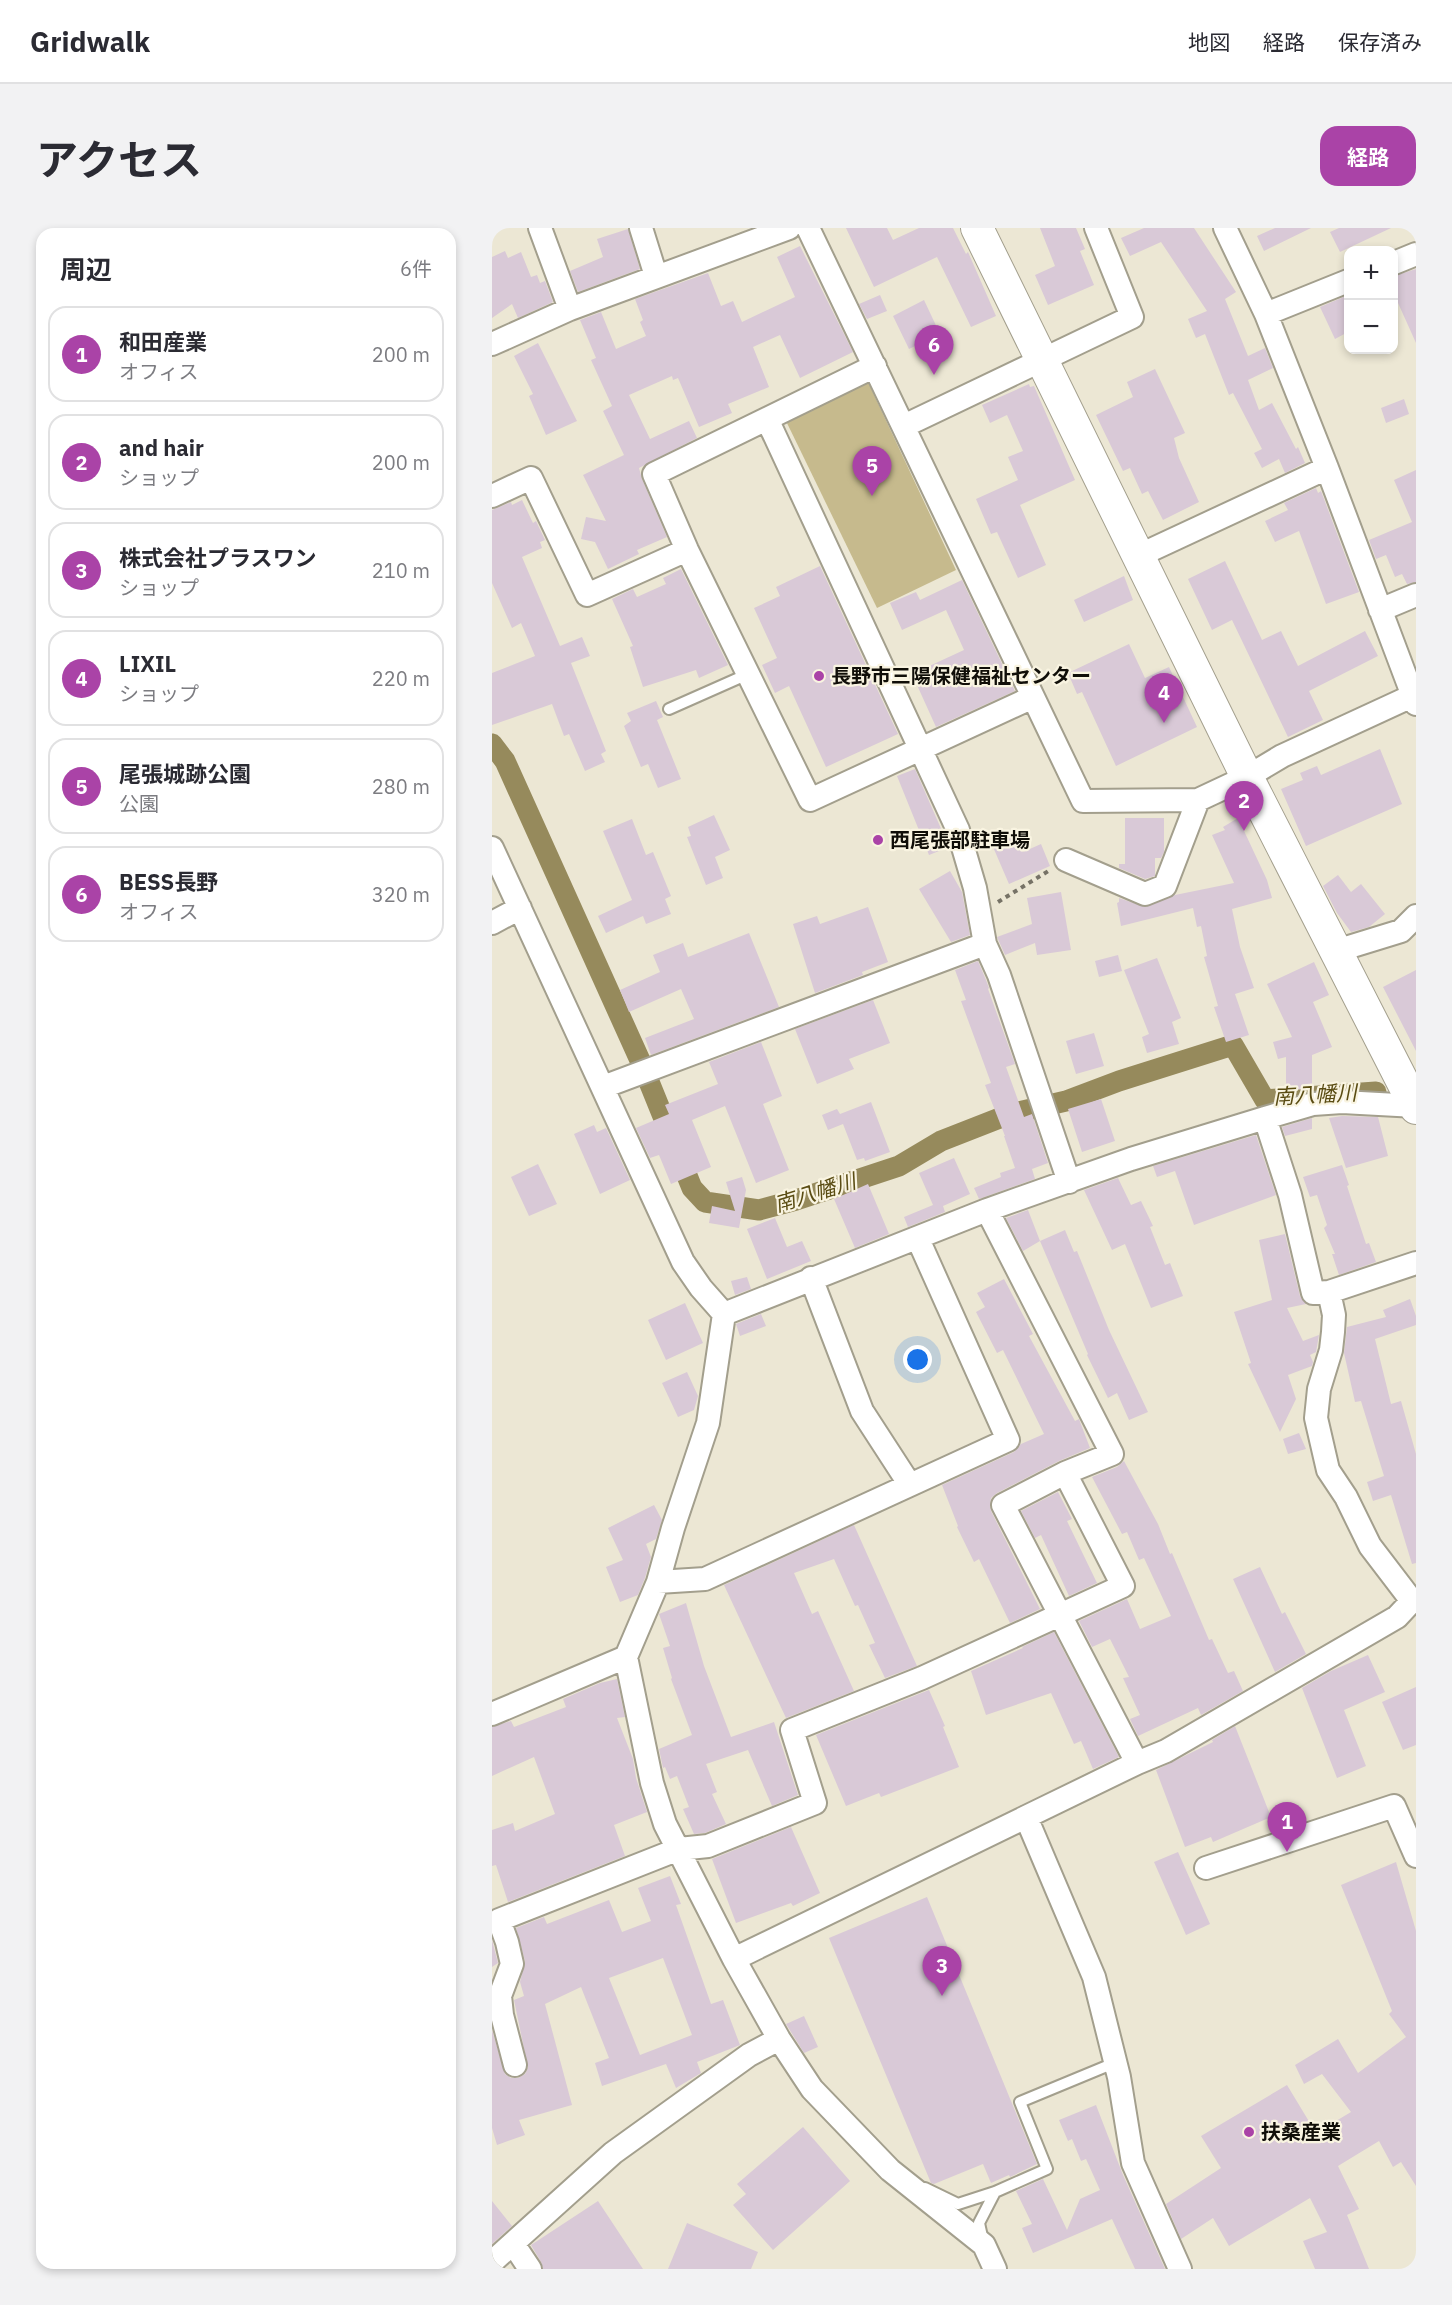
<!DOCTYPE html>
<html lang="ja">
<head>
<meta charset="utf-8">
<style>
  body { margin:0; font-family:"IBM Plex Sans","Noto Sans JP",sans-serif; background:#f2f2f3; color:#2b2b33 }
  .controls { position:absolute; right:18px; top:18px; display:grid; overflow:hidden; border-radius:12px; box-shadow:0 3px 9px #0003 }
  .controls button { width:54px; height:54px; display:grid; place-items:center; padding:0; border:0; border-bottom:2px solid #e1e1e2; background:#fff; color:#2b2b33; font:30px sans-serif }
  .you { position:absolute; left:426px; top:1132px; width:21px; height:21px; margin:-15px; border:4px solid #fff; border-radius:50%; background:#1a73e8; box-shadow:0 0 0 9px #1a73e833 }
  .badge { display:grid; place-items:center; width:39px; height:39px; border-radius:50%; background:#aa43a7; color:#fff; font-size:20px; font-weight:700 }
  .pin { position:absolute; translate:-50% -50px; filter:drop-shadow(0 2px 3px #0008) }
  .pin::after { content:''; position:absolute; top:32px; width:21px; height:18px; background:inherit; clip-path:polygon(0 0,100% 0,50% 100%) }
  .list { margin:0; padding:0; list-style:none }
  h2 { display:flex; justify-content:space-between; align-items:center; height:78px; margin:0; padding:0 24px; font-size:26px }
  h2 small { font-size:20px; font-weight:400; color:#7c7c81 }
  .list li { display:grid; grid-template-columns:39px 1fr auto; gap:18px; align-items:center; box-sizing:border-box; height:96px; margin:0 12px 12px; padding:0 12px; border:2px solid #e1e1e2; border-radius:18px }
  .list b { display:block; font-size:22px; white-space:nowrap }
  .list p { margin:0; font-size:20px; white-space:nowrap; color:#7c7c81 }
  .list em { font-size:20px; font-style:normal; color:#7c7c81 }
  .map { position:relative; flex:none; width:924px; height:2041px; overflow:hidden; border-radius:18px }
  header { display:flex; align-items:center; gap:36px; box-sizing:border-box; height:84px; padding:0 30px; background:#fff; border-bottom:2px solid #e1e1e2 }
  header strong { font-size:28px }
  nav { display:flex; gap:33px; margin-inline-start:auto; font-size:21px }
  .intro { display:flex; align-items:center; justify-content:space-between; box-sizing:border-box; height:144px; padding:0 36px }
  h1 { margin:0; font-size:42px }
  .button { padding:15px 27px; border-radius:18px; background:#aa43a7; color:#fff; font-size:21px; font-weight:700 }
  main { display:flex; gap:36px; padding:0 36px }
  aside { flex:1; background:#fff; border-radius:18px; box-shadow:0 3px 9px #0003 }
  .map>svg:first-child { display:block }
</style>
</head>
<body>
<header>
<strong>Gridwalk</strong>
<nav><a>地図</a><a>経路</a><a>保存済み</a></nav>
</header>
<div class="intro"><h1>アクセス</h1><a class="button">経路</a></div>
<main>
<aside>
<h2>周辺<small>6件</small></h2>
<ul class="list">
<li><span class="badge">1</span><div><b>和田産業</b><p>オフィス</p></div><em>200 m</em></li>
<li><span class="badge">2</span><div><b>and hair</b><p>ショップ</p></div><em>200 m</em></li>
<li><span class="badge">3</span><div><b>株式会社プラスワン</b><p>ショップ</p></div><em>210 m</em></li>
<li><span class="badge">4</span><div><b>LIXIL</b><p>ショップ</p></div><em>220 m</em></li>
<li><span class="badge">5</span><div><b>尾張城跡公園</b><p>公園</p></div><em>280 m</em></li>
<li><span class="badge">6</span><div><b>BESS長野</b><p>オフィス</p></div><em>320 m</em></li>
</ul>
</aside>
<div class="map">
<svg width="924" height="2041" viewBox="0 0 924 2041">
  <rect width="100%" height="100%" fill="#ece7d4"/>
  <path fill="#c6ba8d" d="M 376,154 L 464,342 L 385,380 L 294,193 Z"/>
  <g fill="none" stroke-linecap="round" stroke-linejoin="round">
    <path stroke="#968a5c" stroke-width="21" d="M 0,516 L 13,533 L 151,839 L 200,960 L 213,974 L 267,982 L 304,972 L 407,938 L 449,913 L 518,886 L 574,873 L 627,853 L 741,817 L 773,872 L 884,864"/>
  </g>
  <path fill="#d9c9d7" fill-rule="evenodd" d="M 354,0 L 395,0 L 401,12 L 427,0 L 461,0 L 474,26 L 476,24 L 504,88 L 479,99 L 445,29 L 382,59 Z
    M 548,0 L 584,0 L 593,21 L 588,23 L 602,57 L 556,77 L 543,47 L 563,38 Z
    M 652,0 L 702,0 L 744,64 L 733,71 L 756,128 L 773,120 L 781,140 L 756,152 L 767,182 L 780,175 L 804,221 L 806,219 L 813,235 L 793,245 L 787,231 L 770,240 L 762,225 L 770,221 L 741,165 L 737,167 L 713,106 L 704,110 L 696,91 L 715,83 L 669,14 L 638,28 L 629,10 Z
    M 783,0 L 819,0 L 772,23 L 765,8 Z
    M 847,0 L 899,0 L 848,24 L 838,4 Z
    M 136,1 L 148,41 L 86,64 L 78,43 L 111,29 L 105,11 Z
    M 308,18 L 361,124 L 308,150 L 288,107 L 261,119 L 277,159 L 236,176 L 240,185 L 207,199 L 186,150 L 181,152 L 180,148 L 137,167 L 158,211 L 197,193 L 205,210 L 147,240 L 150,251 L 175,309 L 145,322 L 147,326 L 116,341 L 103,314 L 89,311 L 94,289 L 114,293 L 91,247 L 132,227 L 111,183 L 120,178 L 99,132 L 104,130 L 88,92 L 109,84 L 124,121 L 154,108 L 148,94 L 151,92 L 143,71 L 216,45 L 229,78 L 241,73 L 250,94 L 303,69 L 285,29 Z
    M 13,23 L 16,30 L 29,24 L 39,49 L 45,47 L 48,55 L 53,53 L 61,74 L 26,90 L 20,76 L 0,90 L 0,29 Z
    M 924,41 L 924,115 L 902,66 L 902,48 Z
    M 388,67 L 395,83 L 375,91 L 367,76 Z
    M 854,68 L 856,75 L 856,104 L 843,111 L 828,79 Z
    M 432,72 L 448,106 L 417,121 L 401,88 Z
    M 46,115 L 85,193 L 54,207 L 37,168 L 41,166 L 22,128 Z
    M 663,141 L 693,205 L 682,210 L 687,230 L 707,274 L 671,292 L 656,263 L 650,266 L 638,240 L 631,243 L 604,187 L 641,169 L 635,154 Z
    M 537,156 L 538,159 L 542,158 L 583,252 L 528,277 L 554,337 L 526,350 L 505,304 L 499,306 L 484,271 L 526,252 L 516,229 L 531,223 L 515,187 L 498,195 L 490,177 Z
    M 912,171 L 917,186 L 894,195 L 889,180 Z
    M 924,242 L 924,354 L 915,356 L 910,346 L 903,349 L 894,327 L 884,331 L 877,312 L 920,294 L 902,252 Z
    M 824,260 L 826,265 L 829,263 L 867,364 L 834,376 L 807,303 L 783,314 L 773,293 L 796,282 L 792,275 Z
    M 30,272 L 41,295 L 44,293 L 53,312 L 48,314 L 50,320 L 30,329 L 68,418 L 90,409 L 98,428 L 79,435 L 114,523 L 109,526 L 113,534 L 93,543 L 77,506 L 72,508 L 60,476 L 0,497 L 0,445 L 43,428 L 29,395 L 20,400 L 0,355 L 0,282 L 19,274 L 20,277 Z
    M 733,333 L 770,412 L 789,403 L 806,438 L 873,403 L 886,428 L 817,463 L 831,492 L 796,509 L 740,392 L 720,402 L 696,351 Z
    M 328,338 L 406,506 L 334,539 L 297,458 L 283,465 L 270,437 L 285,430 L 262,380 L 288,368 L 284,359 Z
    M 189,341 L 236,437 L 207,450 L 204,442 L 151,459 L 138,419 L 141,418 L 120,371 L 141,361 L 145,369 L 174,356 L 171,350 Z
    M 632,348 L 641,372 L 592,394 L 582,372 Z
    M 470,352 L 523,463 L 444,499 L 420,446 L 472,422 L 454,382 L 410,402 L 398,375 L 424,364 L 428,372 Z
    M 637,416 L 653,450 L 677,439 L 705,499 L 624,538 L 590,464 L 585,466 L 576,445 Z
    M 164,473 L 171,489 L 165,492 L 189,551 L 166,560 L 156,536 L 149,539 L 132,498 L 139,493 L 135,485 Z
    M 888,521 L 910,576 L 814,618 L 789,561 L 811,552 L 808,545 L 825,538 L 829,547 Z
    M 423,541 L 457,619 L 437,627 L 405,548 Z
    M 222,587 L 238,622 L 223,629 L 231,650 L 214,657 L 195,609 L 199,608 L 196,599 Z
    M 633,590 L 672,590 L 672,624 L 669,630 L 663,630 L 663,648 L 653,651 L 627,640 L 627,636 L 633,636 Z
    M 746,590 L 775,652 L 780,670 L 740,681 L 748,719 L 762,760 L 743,766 L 757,807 L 734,814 L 722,779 L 726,778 L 712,729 L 715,728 L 709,698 L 705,699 L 701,680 L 629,698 L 625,675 L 627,674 L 627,670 L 653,679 L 683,667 L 742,655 L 720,607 L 733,602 L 731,599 Z
    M 140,591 L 154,627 L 161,624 L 179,668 L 173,671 L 179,686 L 154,696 L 151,688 L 114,705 L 106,688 L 140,672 L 111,603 Z
    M 522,602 L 531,624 L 549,616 L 558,638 L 517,656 L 498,612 Z
    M 458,643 L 470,664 L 478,707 L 459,714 L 427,661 Z
    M 846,647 L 859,664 L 869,656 L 893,686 L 877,699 L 859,704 L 845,685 L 831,658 Z
    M 569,664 L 579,722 L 545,727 L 543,715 L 513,727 L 505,709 L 540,696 L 535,670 Z
    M 376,679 L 396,734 L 370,744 L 371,747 L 323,765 L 301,696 L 325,688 L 328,696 Z
    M 257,705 L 287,779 L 159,827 L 153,810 L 202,791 L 189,761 L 137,784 L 128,762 L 168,744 L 161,727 L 191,715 L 196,729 Z
    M 626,727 L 630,743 L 607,749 L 603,733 Z
    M 665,730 L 689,790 L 680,794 L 687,816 L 655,825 L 650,809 L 657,806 L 632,742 Z
    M 486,733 L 494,752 L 497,760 L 496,761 L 523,836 L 514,839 L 532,889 L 540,886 L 556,935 L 540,941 L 543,951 L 487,971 L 482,960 L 509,949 L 508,945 L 523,940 L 512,908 L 513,908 L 493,857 L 499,855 L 469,773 L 474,772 L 463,742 Z
    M 822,734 L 837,767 L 821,774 L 840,819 L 820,827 L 820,862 L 794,861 L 794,829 L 786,831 L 781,814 L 800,809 L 775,756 Z
    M 924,742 L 924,823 L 891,759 Z
    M 381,772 L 398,815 L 357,831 L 362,841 L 325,856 L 303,801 Z
    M 602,805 L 612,838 L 584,846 L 574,813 Z
    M 269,814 L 290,868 L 271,876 L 297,942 L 264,955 L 233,878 L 200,892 L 219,939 L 179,956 L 167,927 L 158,930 L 144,900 L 177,886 L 173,877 L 226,856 L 217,834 Z
    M 609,871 L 623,913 L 590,924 L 576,881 Z
    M 379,874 L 398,924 L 373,933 L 372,930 L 365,932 L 351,896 L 336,902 L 330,887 L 345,881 L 348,886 Z
    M 850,888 L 886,889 L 896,928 L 854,940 L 837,890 Z
    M 820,890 L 820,901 L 793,908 L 790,899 Z
    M 102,897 L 105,904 L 114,900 L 138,952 L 108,966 L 82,906 Z
    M 764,907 L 784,967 L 702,997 L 683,943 L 665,949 L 661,938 Z
    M 462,930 L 478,966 L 451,978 L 453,984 L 416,999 L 412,989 L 441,977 L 427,945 Z
    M 46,936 L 65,976 L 37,988 L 19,949 Z
    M 850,937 L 857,957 L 855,958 L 874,1016 L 877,1015 L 884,1034 L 847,1047 L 840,1026 L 843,1026 L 832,1000 L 835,997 L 825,967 L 818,969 L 811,949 Z
    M 250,949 L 254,962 L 247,1000 L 217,995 L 220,978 L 243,983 L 234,954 Z
    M 626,950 L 639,977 L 649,973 L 661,998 L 658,999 L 673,1037 L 678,1035 L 691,1068 L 659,1080 L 633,1016 L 620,1022 L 592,962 Z
    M 376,956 L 397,1006 L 363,1020 L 342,971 Z
    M 536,982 L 548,1013 L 531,1023 L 514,990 Z
    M 283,990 L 295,1019 L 310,1013 L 319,1033 L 275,1051 L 255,1001 Z
    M 573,1002 L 582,1024 L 585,1023 L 617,1102 L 656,1184 L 637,1192 L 625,1165 L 616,1170 L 595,1127 L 596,1126 L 548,1013 Z
    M 793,1006 L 808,1068 L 814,1076 L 795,1080 L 811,1113 L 827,1107 L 824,1124 L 818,1127 L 821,1134 L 820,1138 L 796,1147 L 804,1171 L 788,1204 L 756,1136 L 759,1135 L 742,1084 L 780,1072 L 767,1012 Z
    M 255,1049 L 259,1061 L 243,1067 L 239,1053 Z
    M 512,1051 L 541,1106 L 537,1108 L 583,1193 L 587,1191 L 598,1220 L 567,1233 L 505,1265 L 499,1270 L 498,1277 L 499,1283 L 548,1381 L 518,1395 L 487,1331 L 482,1334 L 465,1299 L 466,1298 L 450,1257 L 522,1224 L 529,1216 L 552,1206 L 511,1122 L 505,1125 L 484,1084 L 493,1079 L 485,1065 Z
    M 918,1071 L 924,1088 L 924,1097 L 883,1111 L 899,1176 L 909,1173 L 924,1226 L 924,1335 L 920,1336 L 899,1267 L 881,1273 L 875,1254 L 892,1248 L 869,1173 L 863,1174 L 852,1125 L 855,1099 L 894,1089 L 891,1082 Z
    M 193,1075 L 211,1115 L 174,1132 L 156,1092 Z
    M 269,1086 L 274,1098 L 248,1108 L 244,1096 Z
    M 195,1144 L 206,1168 L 202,1182 L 186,1189 L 170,1155 Z
    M 807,1205 L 814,1221 L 796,1226 L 791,1211 Z
    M 632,1233 L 666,1296 L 678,1326 L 680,1325 L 717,1412 L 720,1411 L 736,1445 L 742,1443 L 751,1463 L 709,1487 L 706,1480 L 646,1508 L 638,1491 L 648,1487 L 631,1450 L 637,1449 L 618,1411 L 600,1419 L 587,1393 L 635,1371 L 648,1401 L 679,1388 L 652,1330 L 647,1332 L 635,1304 L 630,1306 L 600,1249 L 625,1239 Z
    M 566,1264 L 580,1291 L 575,1293 L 605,1355 L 577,1368 L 549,1307 L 543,1310 L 529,1283 Z
    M 162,1277 L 170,1292 L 164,1311 L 154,1316 L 159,1329 L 153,1350 L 146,1367 L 128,1374 L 114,1339 L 131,1332 L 116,1300 Z
    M 362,1297 L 425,1438 L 393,1450 L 377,1417 L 383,1415 L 366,1377 L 363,1378 L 342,1331 L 302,1345 L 320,1386 L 326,1383 L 362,1463 L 294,1490 L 232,1357 Z
    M 768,1339 L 790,1386 L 793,1384 L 814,1426 L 783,1444 L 741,1351 Z
    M 194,1375 L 212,1438 L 239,1509 L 282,1494 L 306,1567 L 280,1578 L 256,1522 L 214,1536 L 225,1564 L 220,1566 L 234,1596 L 213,1605 L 202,1606 L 191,1581 L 197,1579 L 185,1548 L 178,1551 L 173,1539 L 171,1540 L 167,1521 L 200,1507 L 179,1451 L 180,1450 L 171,1420 L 178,1418 L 167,1386 Z
    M 562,1404 L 627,1529 L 601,1541 L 589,1513 L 582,1516 L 559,1465 L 494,1487 L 479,1443 L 531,1420 L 530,1419 Z
    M 876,1427 L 893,1464 L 852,1482 L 874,1538 L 845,1550 L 810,1460 L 839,1443 Z
    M 125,1451 L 133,1489 L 125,1490 L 141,1531 L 144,1550 L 155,1584 L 122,1597 L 133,1628 L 16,1674 L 4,1637 L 0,1638 L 0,1602 L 21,1595 L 23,1603 L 63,1586 L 42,1529 L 0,1548 L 0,1499 L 19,1493 L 22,1499 L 74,1479 L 71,1471 L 108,1455 Z
    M 924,1459 L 924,1517 L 911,1522 L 890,1474 Z
    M 437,1462 L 453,1498 L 451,1499 L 467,1539 L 389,1569 L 387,1565 L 354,1578 L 324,1507 Z
    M 743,1498 L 779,1589 L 721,1614 L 719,1609 L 693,1619 L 664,1542 L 721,1514 L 720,1512 Z
    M 299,1599 L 328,1665 L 301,1678 L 299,1675 L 244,1695 L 220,1631 Z
    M 686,1624 L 718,1696 L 694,1707 L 662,1634 Z
    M 904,1634 L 924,1703 L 924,1958 L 909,1934 L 901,1939 L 887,1913 L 846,1938 L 867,1981 L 855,1987 L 877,2041 L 823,2041 L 811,2013 L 835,2004 L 818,1970 L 737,2018 L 721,1990 L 689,2011 L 674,1976 L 729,1940 L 709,1908 L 795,1857 L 824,1905 L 859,1884 L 830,1846 L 812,1856 L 803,1837 L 846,1811 L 866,1845 L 914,1809 L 897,1786 L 900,1783 L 849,1657 Z
    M 178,1648 L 189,1676 L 184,1677 L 219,1776 L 231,1772 L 248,1817 L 205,1834 L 209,1845 L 184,1860 L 174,1836 L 110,1858 L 103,1835 L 117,1830 L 89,1759 L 53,1776 L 80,1877 L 27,1892 L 33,1907 L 5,1917 L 0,1900 L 0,1802 L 13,1846 L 19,1850 L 26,1850 L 33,1846 L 36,1840 L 22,1772 L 32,1768 L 28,1754 L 33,1733 L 24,1700 L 52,1689 L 55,1696 L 117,1672 L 130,1704 L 159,1693 L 146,1660 ZM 171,1730 L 200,1807 L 148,1827 L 117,1750 Z
    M 435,1669 L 545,1936 L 518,1949 L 517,1947 L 499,1955 L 491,1936 L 442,1956 L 439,1955 L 337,1710 Z
    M 0,1712 L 6,1735 L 0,1739 Z
    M 312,1788 L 326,1819 L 312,1825 L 294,1796 Z
    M 604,1877 L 631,1947 L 673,2041 L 643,2041 L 620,1991 L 541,2025 L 530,2000 L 540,1996 L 524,1963 L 551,1951 L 575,2002 L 588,1971 L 608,1962 L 594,1931 L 589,1933 L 580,1911 L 576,1913 L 567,1892 Z
    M 311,1899 L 358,1953 L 281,2022 L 241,1977 L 254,1966 L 245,1956 Z
    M 0,1973 L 20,1998 L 0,2016 Z
    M 106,1973 L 151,2041 L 51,2041 L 49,2034 L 39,2017 Z
    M 195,1995 L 266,2024 L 259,2041 L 176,2041 Z"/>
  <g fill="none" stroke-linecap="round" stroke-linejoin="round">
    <g stroke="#a39f8d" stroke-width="14">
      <path id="lane" d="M 177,481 L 256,446
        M 433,1960 L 466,1976 L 503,1964 L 555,1941 L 528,1874 L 615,1838 L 622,1844
        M 491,2013 L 487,1995 L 503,1964"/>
    </g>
    <g stroke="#a39f8d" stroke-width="26">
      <path id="street" d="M 48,0 L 78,81
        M 149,0 L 164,48
        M 316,0 L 591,573 L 706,572 L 755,549 L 790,528 L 920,468
        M 733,0 L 774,86 L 835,240 L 924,476
        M 902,35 L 924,26
        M 774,86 L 856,53
        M 0,116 L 78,81 L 297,0
        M 383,138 L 162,246 L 195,322 L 318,572 L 539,470
        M 275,191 L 466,602 L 483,660 L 493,716 L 507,747 L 577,954
        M 412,198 L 640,89 L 604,0
        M 0,268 L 39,250 L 95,367 L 195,322
        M 646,328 L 835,240
        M 888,382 L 924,367
        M 0,620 L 191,1034 L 209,1060 L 232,1086
        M 574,632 L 653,666 L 673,658 L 706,572
        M 0,695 L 28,680
        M 844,723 L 909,703 L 924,688
        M 111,859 L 493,716
        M 773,890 L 798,967 L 821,1065 L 837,1064 L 924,1035
        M 495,982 L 620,1226 L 573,1245 L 511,1277 L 645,1535
        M 319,1050 L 370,1183 L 418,1257
        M 837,1064 L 842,1087 L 841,1104 L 839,1122 L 827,1161 L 824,1190 L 836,1242 L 854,1269 L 878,1318 L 920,1373
        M 232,1086 L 495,982 L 639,931 L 773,890 L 821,876 L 850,874 L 924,878
        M 166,1354 L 213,1351 L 516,1212 L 426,1011
        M 134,1429 L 166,1354 L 181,1300 L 216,1195 L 232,1086
        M 0,1486 L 134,1429 L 160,1555 L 173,1596 L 242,1731 L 287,1811 L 320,1861 L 398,1942 L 492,2017 L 503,2041
        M 534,1589 L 602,1749 L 627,1849 L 641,1935 L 688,2041
        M 714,1640 L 902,1578 L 924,1628
        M 242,1731 L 645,1535 L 674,1523 L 905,1389 L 920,1373 L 924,1374
        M 23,1837 L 10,1787 L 8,1768 L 20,1736 L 15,1714 L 7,1692 L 187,1621 L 216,1618 L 323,1575 L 300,1502 L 430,1450 L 631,1358 L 573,1245
        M 22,2017 L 38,2041
        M 0,2034 L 121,1925 L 257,1827 L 287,1811"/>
    </g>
    <g stroke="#a39f8d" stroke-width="34">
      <path id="secondary" d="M 485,0 L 755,549 L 924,880"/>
    </g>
    <path stroke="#767266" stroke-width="4" stroke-dasharray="4.5 4.5" stroke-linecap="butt" d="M 506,674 L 558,642"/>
    <use href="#lane" stroke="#fff" stroke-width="10"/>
    <use href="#street" stroke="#fff" stroke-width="22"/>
    <use href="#secondary" stroke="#fff" stroke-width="32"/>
  </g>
  <g fill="#aa43a7" stroke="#f9f4e1" stroke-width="2">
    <circle cx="327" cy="448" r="6"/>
    <circle cx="386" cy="612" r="6"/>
    <circle cx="757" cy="1904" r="6"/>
  </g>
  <g text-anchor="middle" stroke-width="4.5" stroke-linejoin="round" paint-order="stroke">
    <g font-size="20" font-weight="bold" fill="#100e08" stroke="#f9f4e1" text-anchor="start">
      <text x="339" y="455">長野市三陽保健福祉センター</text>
      <text x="398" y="619">西尾張部駐車場</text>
      <text x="769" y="1911">扶桑産業</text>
    </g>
    <g font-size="21" font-style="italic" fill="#5a4c13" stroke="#f9f4e1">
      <text transform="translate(823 867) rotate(-3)" y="7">南八幡川</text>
      <text transform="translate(323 965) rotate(-17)" y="7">南八幡川</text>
    </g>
  </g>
</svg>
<div class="controls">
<button>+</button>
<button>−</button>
</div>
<div class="you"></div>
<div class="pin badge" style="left:795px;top:1624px">1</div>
<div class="pin badge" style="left:752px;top:603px">2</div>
<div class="pin badge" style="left:450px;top:1768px">3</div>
<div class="pin badge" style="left:672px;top:495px">4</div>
<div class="pin badge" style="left:380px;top:268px">5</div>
<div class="pin badge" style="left:442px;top:147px">6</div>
</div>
</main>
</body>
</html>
